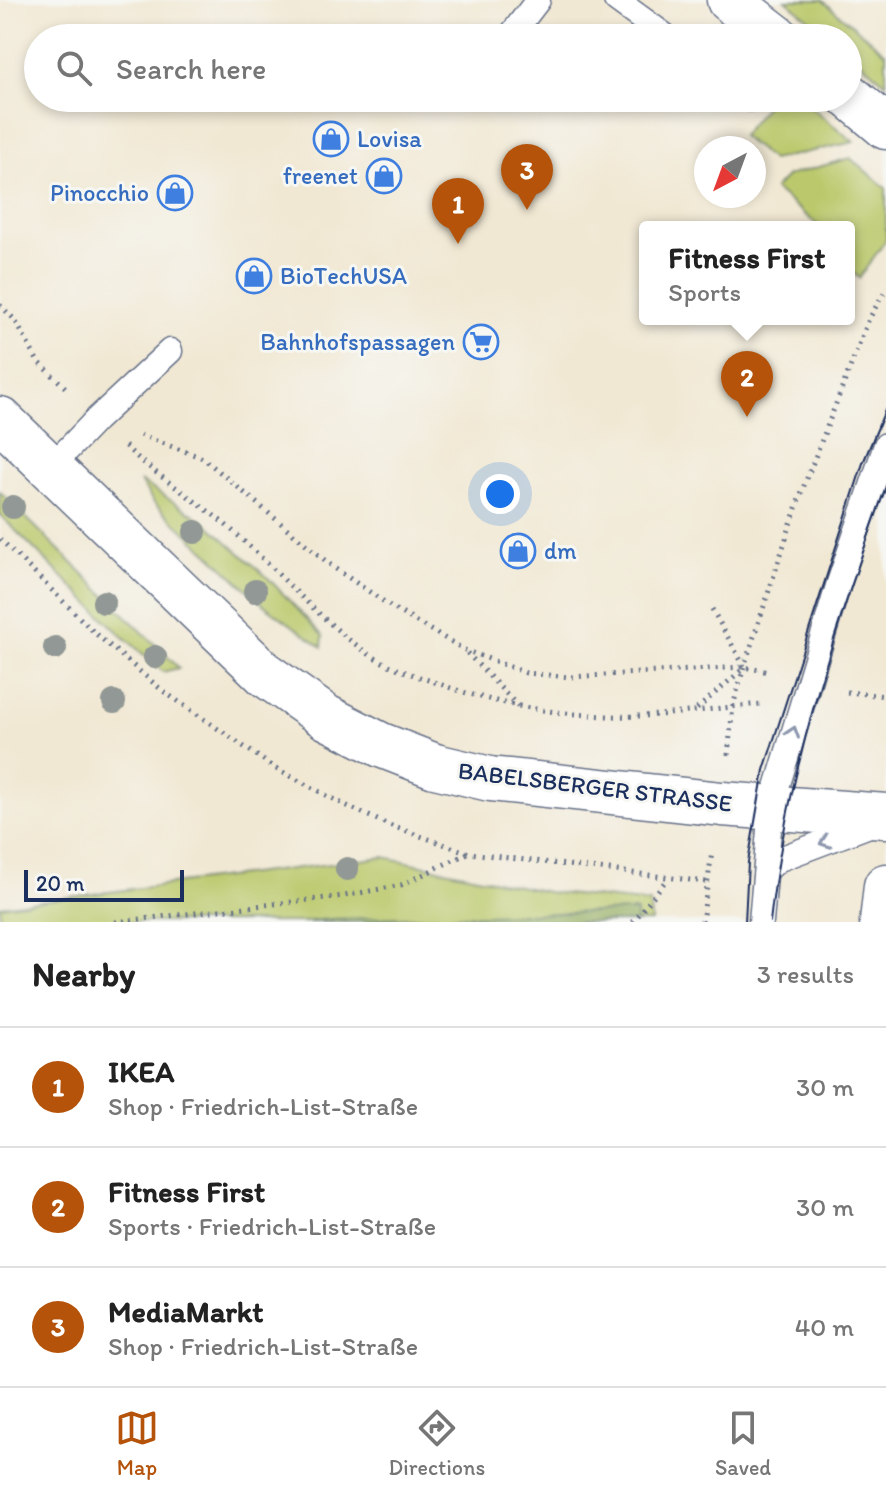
<!DOCTYPE html>
<html lang="en">
<head>
<meta charset="utf-8">
<style>
  body { margin:0; font-family:Itim,sans-serif; background:#f2f2f2; color:#222 }
  .compass { position:absolute; left:694px; top:136px; width:72px; height:72px; border-radius:50%; background:#fff; box-shadow:0 4px 12px #0003; rotate:221deg }
  .scale { position:absolute; left:24px; bottom:20px; width:160px; box-sizing:border-box; padding-left:8px; border:4px solid #1b2f5e; border-top:0; font-size:22px; line-height:28px; white-space:nowrap; color:#1b2f5e; -webkit-text-stroke:6px #f6f6f2; paint-order:stroke }
  .you { position:absolute; left:500px; top:494px; width:28px; height:28px; margin:-20px; border:6px solid #fff; border-radius:50%; background:#1a73e8; box-shadow:0 0 0 12px #1a73e833 }
  .badge { display:grid; place-items:center; width:52px; height:52px; border-radius:50%; background:#b45309; color:#fff; font-size:26px; font-weight:700 }
  .pin { position:absolute; translate:-50% -66px; filter:drop-shadow(0 2px 4px #0008) }
  .pin::after { content:''; position:absolute; top:42px; width:28px; height:24px; background:inherit; clip-path:polygon(0 0,100% 0,50% 100%) }
  .popup { position:absolute; left:639px; top:221px; width:216px; height:104px; box-sizing:border-box; display:grid; place-content:center; border-radius:8px; background:#fff; filter:drop-shadow(0 2px 6px #0005); font-size:26px; white-space:nowrap; color:#767676 }
  .popup b { font-size:30px; color:#222 }
  .popup::after { content:''; position:absolute; left:50%; top:100%; margin-left:-16px; border:16px solid transparent; border-top-color:#fff }
  .list { margin:0; padding:0; list-style:none }
  h2 { display:flex; justify-content:space-between; align-items:center; height:104px; margin:0; padding:0 32px; font-size:34px }
  h2 small { font-size:26px; font-weight:400; color:#767676 }
  .list li { display:grid; grid-template-columns:52px 1fr auto; gap:24px; align-items:center; box-sizing:border-box; height:120px; padding:0 32px; border-top:2px solid #e0e0e0 }
  .list b { display:block; font-size:30px; white-space:nowrap }
  .list p { margin:0; font-size:26px; white-space:nowrap; color:#767676 }
  .list em { font-size:26px; font-style:normal; color:#767676 }
  .icon { flex:none; width:44px; height:44px; fill:none; stroke:currentColor; stroke-width:2; stroke-linecap:round; stroke-linejoin:round }
  .map { position:relative; flex:none; width:886px; height:922px; overflow:hidden }
  .search { position:absolute; background:#fff; box-shadow:0 4px 12px #0003; left:24px; right:24px; top:24px; height:88px; display:flex; align-items:center; gap:20px; box-sizing:border-box; padding:0 28px; border-radius:44px; color:#767676; font-size:30px }
  .sheet { height:464px; background:#fff }
  nav { display:flex; justify-content:space-around; align-items:center; box-sizing:border-box; height:112px; border-top:2px solid #e0e0e0; background:#fff; font-size:22px; color:#767676 }
  nav a { display:grid; justify-items:center; gap:4px }
  nav .on { color:#b45309 }
  .map>svg:first-child { display:block }
</style>
</head>
<body>
<div class="map">
<svg width="886" height="922" viewBox="0 0 886 922">
  <rect width="100%" height="100%" fill="#f6f6f2"/>
  <filter id="ink" filterUnits="userSpaceOnUse"><feTurbulence type="fractalNoise" baseFrequency=".0125" numOctaves="2"/><feDisplacementMap in="SourceGraphic" scale="16" xChannelSelector="R" yChannelSelector="G"/><feConvolveMatrix kernelMatrix="1 2 1 2 8 2 1 2 1" color-interpolation-filters="sRGB"/></filter>
  <filter id="wash" filterUnits="userSpaceOnUse"><feTurbulence type="fractalNoise" baseFrequency=".006" numOctaves="4" result="noise"/><feDisplacementMap in="SourceGraphic" scale="32" xChannelSelector="R" yChannelSelector="G"/><feGaussianBlur stdDeviation="1.8" result="paint"/><feColorMatrix in="noise" values="0 0 0 0 0 0 0 0 0 0 0 0 0 0 0 0 0 1.4 0 .05"/><feComposite in="paint" operator="in"/></filter>
  <g filter="url(#wash)">
    <rect width="100%" height="100%" fill="#f1e8d3"/>
    <path fill="#bbc96c" stroke="#6b7c65" stroke-width="2" d="M 786,0 L 822,0 L 886,53 L 886,83 L 848,51 L 848,38 L 832,38 Z
      M 772,98 L 800,98 L 854,142 L 772,160 L 741,136 Z
      M 850,158 L 886,188 L 886,240 L 859,278 L 849,269 L 849,227 L 820,227 L 774,189 L 787,176 Z
      M 140,481 L 204,521 L 268,578 L 323,636 L 322,647 L 264,605 L 154,503 Z
      M 0,492 L 179,668 L 163,672 L 115,629 L 0,515 Z
      M 384,857 L 547,892 L 650,903 L 651,922 L 0,922 L 0,906 Z"/>
    <path fill="#94ad60" stroke="#586e5f" stroke-width="2" d="M 636,911 L 636,922 L 302,922 L 330,919 Z"/>
  </g>
  <g filter="url(#ink)">
    <g fill="none" stroke-linecap="round" stroke-linejoin="round">
      <g stroke="#667087" stroke-width="27">
        <path id="service" d="M 616,0 L 668,38
          M 509,38 L 538,0
          M 749,98 L 750,99
          M 50,468 L 97,419 L 170,351
          M 767,870 L 777,860 L 872,824
          M 761,922 L 771,807 L 839,583 L 886,445"/>
      </g>
      <g stroke="#667087" stroke-width="47">
        <path id="tertiary" d="M 0,419 L 266,675 L 326,717 L 381,745 L 435,766 L 490,779 L 722,804 L 886,816"/>
      </g>
      <g stroke="#667087" stroke-width="47">
        <path id="primary" d="M 729,0 L 778,38
          M 848,95 L 886,127
          M 882,922 L 886,886"/>
      </g>
      <path stroke="#667087" stroke-width="5" stroke-dasharray="2 6" stroke-linecap="butt" d="M 0,305 L 15,320 L 37,360 L 69,391
        M 140,435 L 203,458 L 333,567 L 396,610 L 465,650 L 526,673 L 570,677 L 744,667 L 769,672
        M 125,446 C 158,478 199,501 234,532 C 277,570 316,616 363,650 C 383,665 411,674 434,682 C 501,707 571,718 642,716 C 682,714 723,707 762,704
        M 0,539 L 96,634 L 163,691 L 275,768 L 343,804 L 386,824 L 469,853 L 706,882
        M 712,609 L 744,666
        M 467,653 L 518,706
        M 847,692 L 886,696
        M 697,709 L 744,668
        M 728,755 L 733,706 L 744,667 L 800,496 L 869,319 L 886,289
        M 115,922 L 344,896 L 401,885 L 468,853
        M 633,922 L 667,879
        M 702,922 L 712,852"/>
      <use href="#service" stroke="#fff" stroke-width="24"/>
      <use href="#tertiary" stroke="#fff" stroke-width="44"/>
      <use href="#primary" stroke="#fff" stroke-width="44"/>
      <path stroke="#1b2f5e" stroke-width="2" d="M 745,922 L 748,862 L 764,770 L 863,463 L 886,408
        M 770,922 C 787,772 835,628 886,487"/>
    </g>
    <g fill="#919895">
      <circle cx="13" cy="507" r="12"/>
      <circle cx="195" cy="532" r="12"/>
      <circle cx="255" cy="591" r="12"/>
      <circle cx="104" cy="602" r="12"/>
      <circle cx="55" cy="648" r="12"/>
      <circle cx="155" cy="657" r="12"/>
      <circle cx="114" cy="702" r="12"/>
      <circle cx="347" cy="869" r="12"/>
    </g>
    <defs><path id="oneway-chevron" d="M-2-3.5L2.5 0L-2 3.5" fill="none" stroke-width="1.6" stroke-linecap="round" stroke-linejoin="round" transform="scale(2)"/></defs>
    <g stroke="#8d97ae">
      <use href="#oneway-chevron" transform="translate(793 732) rotate(-72)"/>
      <use href="#oneway-chevron" transform="translate(825 842) rotate(160)"/>
    </g>
  </g>
  <defs>
    <g id="shop-ring" transform="scale(1.8)"><circle r="9.5" fill="#f6f6f2" stroke="#3f7fe0" stroke-width="1.5"/><path d="M-5-2.5h2.3a2.7 3.5 0 0 1 5.4 0H5L5.5 6h-11ZM-1.5-2.5h3a1.5 2.3 0 0 0-3 0Z" fill="#3f7fe0"/></g>
    <g id="supermarket-ring" transform="scale(1.8)"><circle r="9.5" fill="#f6f6f2" stroke="#3f7fe0" stroke-width="1.5"/><path d="M-6-5.5h2.5l.6 2H6L4.5 2H-2.5L-4.4-4H-6ZM-1.5 3.2a1.3 1.3 0 1 0 .1 0ZM3 3.2a1.3 1.3 0 1 0 .1 0Z" fill="#3f7fe0"/></g>
  </defs>
  <g fill-rule="evenodd">
    <use href="#shop-ring" x="331" y="139"/>
    <use href="#shop-ring" x="384" y="176"/>
    <use href="#shop-ring" x="175" y="193"/>
    <use href="#shop-ring" x="254" y="276"/>
    <use href="#supermarket-ring" x="481" y="342"/>
    <use href="#shop-ring" x="518" y="551"/>
  </g>
  <g text-anchor="middle" stroke-width="6" stroke-linejoin="round" paint-order="stroke">
    <g font-size="24" fill="#366cbe" stroke="#f6f6f2" text-anchor="start">
      <text x="357" y="147">Lovisa</text>
      <text x="358" y="184" text-anchor="end">freenet</text>
      <text x="149" y="201" text-anchor="end">Pinocchio</text>
      <text x="280" y="284">BioTechUSA</text>
      <text x="455" y="350" text-anchor="end">Bahnhofspassagen</text>
      <text x="544" y="559">dm</text>
    </g>
    <g font-size="24" fill="#1b2f5e" stroke="#f6f6f2">
      <text transform="translate(595 787) rotate(7)" y="8">BABELSBERGER STRASSE</text>
    </g>
  </g>
</svg>
<svg class="compass" viewBox="-18 -18 36 36"><path d="M0-13l5 13h-10z" fill="#e53935"/><path d="M0 13l5-13h-10z" fill="#767676"/></svg>
<div class="scale">20 m</div>
<div class="you"></div>
<div class="pin badge" style="left:458px;top:244px">1</div>
<div class="pin badge" style="left:747px;top:417px">2</div>
<div class="popup"><b>Fitness First</b>Sports</div>
<div class="pin badge" style="left:527px;top:210px">3</div>
<div class="search"><svg class="icon" aria-label="search" viewBox="0 0 24 24"><circle cx="10" cy="10" r="6"/><path d="M15 15l6 6"/></svg>Search here</div>
</div>
<section class="sheet">
<h2>Nearby<small>3 results</small></h2>
<ul class="list">
<li><span class="badge">1</span><div><b>IKEA</b><p>Shop · Friedrich-List-Straße</p></div><em>30 m</em></li>
<li><span class="badge">2</span><div><b>Fitness First</b><p>Sports · Friedrich-List-Straße</p></div><em>30 m</em></li>
<li><span class="badge">3</span><div><b>MediaMarkt</b><p>Shop · Friedrich-List-Straße</p></div><em>40 m</em></li>
</ul>
</section>
<nav>
<a class="on"><svg class="icon" aria-label="map" viewBox="0 0 24 24"><path d="M3 6l6-2 6 2 6-2v14l-6 2-6-2-6 2zM9 4v14M15 6v14"/></svg>Map</a>
<a><svg class="icon" aria-label="directions" viewBox="0 0 24 24"><path d="M12 3l9 9-9 9-9-9zM9 14v-3h6M13 9l2 2-2 2"/></svg>Directions</a>
<a><svg class="icon" aria-label="saved" viewBox="0 0 24 24"><path d="M7 4h10v16l-5-4-5 4z"/></svg>Saved</a>
</nav>
</body>
</html>
